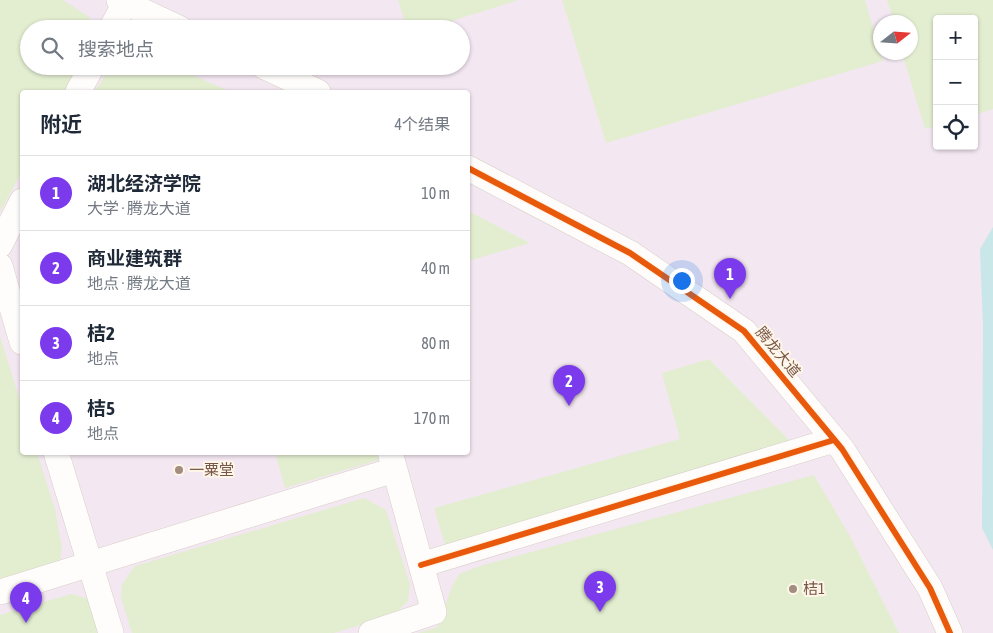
<!DOCTYPE html>
<html lang="zh">
<head>
<meta charset="utf-8">
<style>
  body { margin:0; font-family:"Asap Condensed","Noto Sans SC",sans-serif; background:#f6f6f7; color:#1f2937 }
  .controls { position:absolute; right:15px; top:15px; display:grid; overflow:hidden; border-radius:5px; box-shadow:0 1px 4px #0004 }
  .controls button { width:45px; height:45px; display:grid; place-items:center; padding:0; border:0; border-bottom:1px solid #e0e1e3; background:#fff; color:#1f2937; font:25px sans-serif }
  .compass { position:absolute; left:873px; top:15px; width:45px; height:45px; border-radius:50%; background:#fff; box-shadow:0 1px 4px #0004; rotate:73deg }
  .you { position:absolute; left:681px; top:280px; width:18px; height:18px; margin:-12px; border:4px solid #fff; border-radius:50%; background:#1a73e8; box-shadow:0 0 0 8px #1a73e833 }
  .badge { display:grid; place-items:center; width:32px; height:32px; border-radius:50%; background:#7c3aed; color:#fff; font-size:16px; font-weight:700 }
  .pin { position:absolute; translate:-50% -41px; filter:drop-shadow(0 1px 2px #0008) }
  .pin::after { content:''; position:absolute; top:26px; width:18px; height:15px; background:inherit; clip-path:polygon(0 0,100% 0,50% 100%) }
  .list { margin:0; padding:0; list-style:none }
  h2 { display:flex; justify-content:space-between; align-items:center; height:65px; margin:0; padding:0 20px; font-size:21px }
  h2 small { font-size:16px; font-weight:400; color:#747a83 }
  .list li { display:grid; grid-template-columns:32px 1fr auto; gap:15px; align-items:center; box-sizing:border-box; height:75px; padding:0 20px; border-top:1px solid #e0e1e3 }
  .list b { display:block; font-size:19px; white-space:nowrap }
  .list p { margin:0; font-size:16px; white-space:nowrap; color:#747a83 }
  .list em { font-size:16px; font-style:normal; color:#747a83 }
  .icon { flex:none; width:28px; height:28px; fill:none; stroke:currentColor; stroke-width:2; stroke-linecap:round; stroke-linejoin:round }
  .map { position:relative; flex:none; width:993px; height:633px; overflow:hidden }
  .search { position:absolute; background:#fff; box-shadow:0 1px 4px #0004; left:20px; top:20px; width:450px; height:55px; display:flex; align-items:center; gap:12px; box-sizing:border-box; padding:0 18px; border-radius:28px; color:#747a83; font-size:19px }
  .panel { position:absolute; background:#fff; box-shadow:0 1px 4px #0004; left:20px; top:90px; width:450px; height:365px; border-radius:5px }
  .map>svg:first-child { display:block }
</style>
</head>
<body>
<div class="map">
<svg width="993" height="633" viewBox="0 0 993 633">
  <rect width="100%" height="100%" fill="#f7f1e7"/>
  <path fill="#f3e7f1" fill-rule="evenodd" d="M 0,0 L 993,0 L 993,633 L 0,633 ZM 937,19 L 974,19 L 974,146 L 937,146 ZM 880,22 L 910,22 L 910,52 L 880,52 ZM 29,29 L 461,29 L 461,66 L 29,66 ZM 22,92 L 468,92 L 468,452 L 22,452 Z"/>
  <path fill="#e3eed1" d="M 0,0 L 63,0 L 89,17 L 90,29 L 29,29 L 29,66 L 81,66 L 66,92 L 22,92 L 22,172 L 0,212 Z
    M 398,0 L 516,0 L 516,1 L 426,29 L 407,29 Z
    M 562,0 L 865,0 L 883,61 L 606,143 Z
    M 887,0 L 993,0 L 993,109 L 974,115 L 974,19 L 937,19 L 937,126 L 925,129 L 902,53 L 910,52 L 910,22 L 894,22 Z
    M 112,66 L 172,66 L 231,92 L 94,92 Z
    M 468,211 L 530,243 L 468,261 Z
    M 0,336 L 22,407 L 22,452 L 37,453 L 55,509 L 62,547 L 59,566 L 0,583 Z
    M 709,359 L 790,441 L 445,545 L 434,508 L 680,439 L 662,373 Z
    M 275,453 L 376,453 L 378,460 L 285,488 Z
    M 814,475 L 851,538 L 899,633 L 418,633 L 438,627 L 452,586 L 459,574 L 483,565 Z
    M 364,498 L 386,510 L 410,584 L 408,601 L 394,615 L 334,633 L 132,633 L 121,598 L 122,584 L 135,566 Z
    M 71,594 L 90,599 L 101,633 L 0,633 L 0,615 Z"/>
  <path fill="#c9e6e8" d="M 993,227 L 993,550 L 982,528 L 983,327 L 980,249 Z"/>
  <g fill="none" stroke-linecap="round" stroke-linejoin="round">
    <g stroke="#d8cec6" stroke-width="26">
      <path id="street" d="M 119,0 L 181,29
        M 111,29 L 125,3
        M 263,66 L 318,92
        M 78,92 L 92,66
        M 468,168 L 630,253 L 744,331 L 842,449 L 930,588 L 950,633
        M 0,245 L 22,201
        M 0,266 L 22,342
        M 56,452 L 111,633
        M 421,565 L 834,440
        M 0,592 L 394,470
        M 371,633 L 434,612 L 390,452"/>
    </g>
    <use href="#street" stroke="#fefdfb" stroke-width="25"/>
    <g stroke="#fff6e9" stroke-width="9">
      <path id="cycleway" d="M 468,168 L 630,253 L 744,331 L 842,449 L 930,588 L 950,633
        M 421,565 L 834,440"/>
    </g>
    <use href="#cycleway" stroke="#e8590c" stroke-width="6"/>
  </g>
  <g fill="#a38d7f" stroke="#fff6e9" stroke-width="2">
    <circle cx="179" cy="470" r="5"/>
    <circle cx="793" cy="589" r="5"/>
  </g>
  <g text-anchor="middle" stroke-width="4" stroke-linejoin="round" paint-order="stroke">
    <g font-size="15" fill="#765747" stroke="#fff6e9">
      <text transform="translate(778 352) rotate(50)" y="5">腾龙大道</text>
    </g>
    <g font-size="15" fill="#765747" stroke="#fff6e9" text-anchor="start">
      <text x="189" y="475">一粟堂</text>
      <text x="803" y="594">桔1</text>
    </g>
  </g>
</svg>
<div class="controls">
<button>+</button>
<button>−</button>
<button><svg class="icon" aria-label="locate" viewBox="0 0 24 24"><circle cx="12" cy="12" r="6"/><path d="M12 2v4M12 18v4M2 12h4M18 12h4"/></svg></button>
</div>
<svg class="compass" viewBox="-18 -18 36 36"><path d="M0-13l5 13h-10z" fill="#e53935"/><path d="M0 13l5-13h-10z" fill="#747a83"/></svg>
<div class="you"></div>
<div class="pin badge" style="left:730px;top:299px">1</div>
<div class="pin badge" style="left:569px;top:406px">2</div>
<div class="pin badge" style="left:600px;top:612px">3</div>
<div class="pin badge" style="left:26px;top:623px">4</div>
<div class="search"><svg class="icon" aria-label="search" viewBox="0 0 24 24"><circle cx="10" cy="10" r="6"/><path d="M15 15l6 6"/></svg>搜索地点</div>
<section class="panel">
<h2>附近<small>4个结果</small></h2>
<ul class="list">
<li><span class="badge">1</span><div><b>湖北经济学院</b><p>大学 · 腾龙大道</p></div><em>10 m</em></li>
<li><span class="badge">2</span><div><b>商业建筑群</b><p>地点 · 腾龙大道</p></div><em>40 m</em></li>
<li><span class="badge">3</span><div><b>桔2</b><p>地点</p></div><em>80 m</em></li>
<li><span class="badge">4</span><div><b>桔5</b><p>地点</p></div><em>170 m</em></li>
</ul>
</section>
</div>
</body>
</html>
